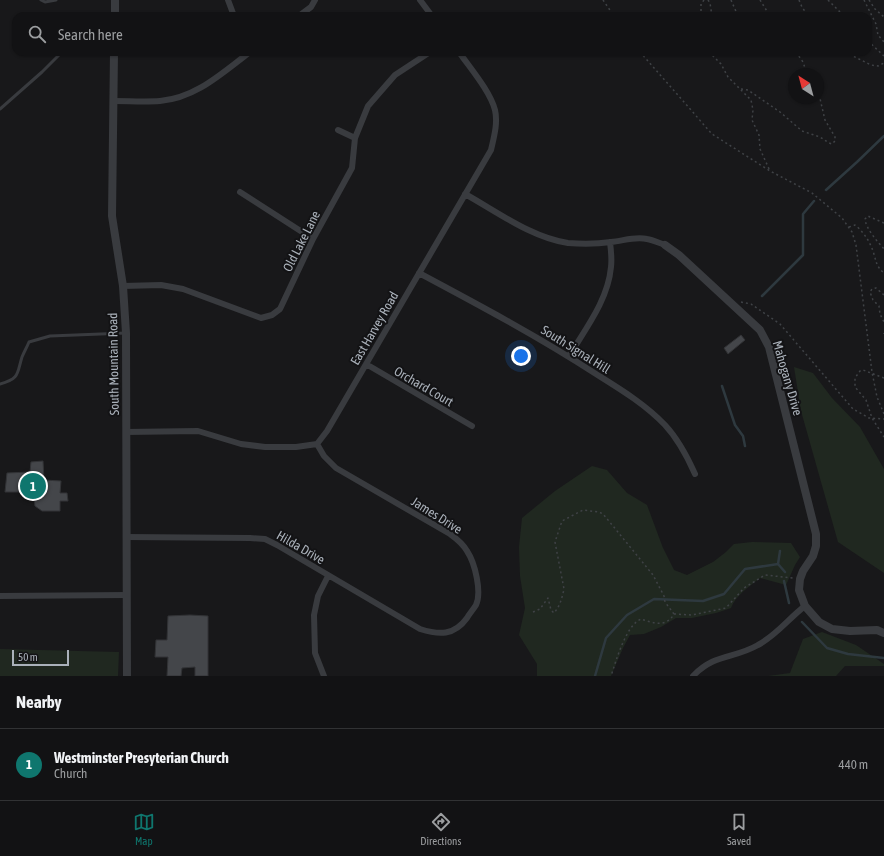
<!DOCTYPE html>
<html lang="en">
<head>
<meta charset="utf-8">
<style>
  body { margin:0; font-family:"Asap Condensed",sans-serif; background:#1b1b1d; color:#f1f3f6 }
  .compass { position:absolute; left:788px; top:68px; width:36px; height:36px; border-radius:50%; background:#121214; box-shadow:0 1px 3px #0004; rotate:324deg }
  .scale { position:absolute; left:12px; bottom:10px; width:57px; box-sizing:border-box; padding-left:4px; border:2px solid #aab1ba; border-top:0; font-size:11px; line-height:14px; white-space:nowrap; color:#aab1ba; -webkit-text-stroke:3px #131315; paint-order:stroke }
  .you { position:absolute; left:521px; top:356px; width:14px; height:14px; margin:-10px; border:3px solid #fff; border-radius:50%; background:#1a73e8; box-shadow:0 0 0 6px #1a73e833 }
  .badge { display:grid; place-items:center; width:26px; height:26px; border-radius:50%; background:#0f766e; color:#fff; font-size:13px; font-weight:700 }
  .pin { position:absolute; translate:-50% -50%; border:2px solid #fff; box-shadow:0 1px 4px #0006 }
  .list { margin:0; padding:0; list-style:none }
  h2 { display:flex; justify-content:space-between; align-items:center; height:52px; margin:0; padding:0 16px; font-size:17px }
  h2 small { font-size:13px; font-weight:400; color:#9c9ea0 }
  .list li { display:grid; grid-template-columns:26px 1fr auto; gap:12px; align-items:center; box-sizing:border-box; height:72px; padding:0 16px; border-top:1px solid #313234 }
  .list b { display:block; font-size:15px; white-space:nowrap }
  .list p { margin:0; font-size:13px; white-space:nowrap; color:#9c9ea0 }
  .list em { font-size:13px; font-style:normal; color:#9c9ea0 }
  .icon { flex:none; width:22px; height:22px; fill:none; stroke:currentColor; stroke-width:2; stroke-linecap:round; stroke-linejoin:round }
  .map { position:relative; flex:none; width:884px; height:676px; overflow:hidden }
  .search { position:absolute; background:#121214; box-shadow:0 1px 3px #0004; left:12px; right:12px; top:12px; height:44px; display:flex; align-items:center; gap:10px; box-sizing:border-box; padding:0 14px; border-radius:12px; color:#9c9ea0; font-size:15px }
  .sheet { height:124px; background:#121214 }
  nav { display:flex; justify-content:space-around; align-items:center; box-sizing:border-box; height:56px; border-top:1px solid #313234; background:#121214; font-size:11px; color:#9c9ea0 }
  nav a { display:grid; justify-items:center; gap:2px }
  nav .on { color:#0f766e }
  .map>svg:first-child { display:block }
</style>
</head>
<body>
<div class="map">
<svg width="884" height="676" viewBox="0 0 884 676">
  <rect width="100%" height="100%" fill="#18181a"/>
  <path fill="#202820" d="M 794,367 L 813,373 L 832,398 L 860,427 L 884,469 L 884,573 L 838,542 L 801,411 Z
    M 592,466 L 607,470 L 627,493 L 647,505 L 663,548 L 674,570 L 687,575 L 713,562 L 726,552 L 734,544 L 752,542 L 791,543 L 800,557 L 795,565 L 786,585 L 760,578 C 749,587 736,595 731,608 L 716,613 L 692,618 L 676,618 L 661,627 L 644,634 L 630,635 L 623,648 L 611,676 L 537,676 L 537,664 L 519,635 L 525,608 L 520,576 L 519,547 L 522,518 L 555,491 Z
    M 822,632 L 856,645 L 884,664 L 884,666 L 845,666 L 836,676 L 768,676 L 790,673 L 803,639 Z
    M 0,649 L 119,652 L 118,676 L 0,676 Z"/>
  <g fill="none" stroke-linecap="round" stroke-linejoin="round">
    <path stroke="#2e393f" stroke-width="2.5" d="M 826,190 L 857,162 L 884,136
      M 762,296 L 803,255 L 803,214 L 814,201
      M 722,386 L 735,425 L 743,436 L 745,446
      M 778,564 L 780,551
      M 784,581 L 789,603
      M 802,622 L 827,648 L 848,654 L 884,658
      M 595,676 L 606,638 L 627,615 L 654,599 L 703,601 L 724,594 L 745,569 L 778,564 L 785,572"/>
  </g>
  <path fill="#44464a" stroke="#323336" d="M 741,335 L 745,340 L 728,354 L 724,348 Z
    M 43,461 L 44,480 L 61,481 L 60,493 L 67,493 L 68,501 L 60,501 L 60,511 L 42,511 L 35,506 L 33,492 L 5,492 L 7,473 L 30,472 L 31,462 Z
    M 190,615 L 208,616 L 208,676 L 195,676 L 195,667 L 182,668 L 181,676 L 167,676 L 168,657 L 155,657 L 156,640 L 167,640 L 168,616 Z"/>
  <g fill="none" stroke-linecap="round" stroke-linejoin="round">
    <path stroke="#3f4246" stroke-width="1.5" stroke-dasharray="2 3" stroke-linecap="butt" d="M 603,0 L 614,16
      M 708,0 L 710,3 L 712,16
      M 731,0 L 738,16
      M 760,0 L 770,16
      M 799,0 L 802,7 L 808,16
      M 828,0 L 844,16
      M 864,0 L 876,24 L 878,35 L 884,42
      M 869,0 L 875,9 L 884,17
      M 701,16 L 701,4 L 704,0
      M 868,41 L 884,56
      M 640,52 L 712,134 L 770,171 L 812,193 L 842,218 L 852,232 L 856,245 L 872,372 L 877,397 L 884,414
      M 709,52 L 721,64 L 728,77 L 751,100 L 753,110 L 752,120 L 759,135 L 760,149 L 770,171
      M 796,52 L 803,62 L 807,74
      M 845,52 L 871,65 L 878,66 L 884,63
      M 741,89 L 748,90 L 780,112 L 802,131 L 820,137 L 829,143 L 832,144 L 835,141 L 835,137 L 825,120 L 818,90
      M 884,223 L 870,217 L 868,216 L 865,219 C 866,229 877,241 884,249
      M 849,227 L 855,225 C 863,231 870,242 873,251 C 876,260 876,267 884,273
      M 884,295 L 876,288 L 872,289 L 870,292 L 873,300 L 879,306 L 880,314 L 884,322
      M 741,302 L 751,304 L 780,324 L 853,409 L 869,418 L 884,419
      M 884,333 L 884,334
      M 884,378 L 863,370 L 860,371 L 855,378 L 855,387 L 866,400 L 872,418 L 884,437
      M 533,612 L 540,609 L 548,598 L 551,610 L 554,613 C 560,606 562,598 564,589 L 555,542 L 562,521 L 583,510 L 599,512 L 603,514 L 613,526 L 653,575 L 664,596 L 665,602 L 674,614 C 666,628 653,623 641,619 C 626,625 616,661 611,676
      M 674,614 L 692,615 L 726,608 L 744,588 L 765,575 L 793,578"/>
    <path stroke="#393b3f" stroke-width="3" d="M 41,0 L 45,2 L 56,0
      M 0,109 L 42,72 L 62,52
      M 0,384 C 20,379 17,373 22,357 C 24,352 27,347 29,342 L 50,336 L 126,333"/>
    <path stroke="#393b3f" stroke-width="6" d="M 228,0 L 234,16
      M 420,0 L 432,16
      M 299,16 L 311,7 L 315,0
      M 114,101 C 129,101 145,102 160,101 C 196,98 222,73 250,52
      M 338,130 L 355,138
      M 240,192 L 313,239
      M 465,194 C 496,211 532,238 568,243 C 582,244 597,244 611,242 C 623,241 635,236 647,239 C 653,240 659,243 665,245
      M 419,273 C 479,305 539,337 596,374 C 620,389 645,404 665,425 C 678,439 687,456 695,474
      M 123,286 L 161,285 L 183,289 L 261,318 L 272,315 L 280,309 L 313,239 L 352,168 L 355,138 L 368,106 L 395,75 L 430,52
      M 569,356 C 586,328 608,300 611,267 C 612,259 611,250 610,242
      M 366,364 L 472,426
      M 126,432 L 198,431 L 241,444 L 265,447 L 296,447 L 317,444 L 327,431 L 491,150 C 494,137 498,123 495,110 C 490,91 470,68 459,52
      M 126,537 L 250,538 L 265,539 L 277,545 L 420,629 C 439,635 454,636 467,618 C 469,614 473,610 476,605 C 482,592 475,563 467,551 C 463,544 457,539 450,534 L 336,468 L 324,456 L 317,444
      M 0,596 L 127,595
      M 324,676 L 315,653 L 314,615 L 318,596 L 328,576
      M 693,676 C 715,653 734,659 758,645 C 777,635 789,618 805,606"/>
    <path stroke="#393b3f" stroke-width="8" d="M 115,16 L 115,0
      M 114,52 L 112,216 L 123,286 L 126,333 L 127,676
      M 665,245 L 679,255 L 760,330 L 769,347 L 816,534 L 816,546 L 813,556 L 803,571 L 800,579 L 799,590 L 805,606 L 819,622 L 832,629 L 850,631 L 877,630 L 884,633"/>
  </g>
  <g text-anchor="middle" stroke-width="4" stroke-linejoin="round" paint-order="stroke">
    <g font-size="13" fill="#aab1ba" stroke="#131315">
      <text transform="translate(301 241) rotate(-63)" y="5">Old Lake Lane</text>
      <text transform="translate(374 328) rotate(-60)" y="5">East Harvey Road</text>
      <text transform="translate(576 349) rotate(32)" y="5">South Signal Hill</text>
      <text transform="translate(113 364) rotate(-91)" y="5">South Mountain Road</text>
      <text transform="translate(788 378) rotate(74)" y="5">Mahogany Drive</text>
      <text transform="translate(424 386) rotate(30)" y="5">Orchard Court</text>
      <text transform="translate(437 515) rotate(32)" y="5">James Drive</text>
      <text transform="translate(301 547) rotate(30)" y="5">Hilda Drive</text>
    </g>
  </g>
</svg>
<svg class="compass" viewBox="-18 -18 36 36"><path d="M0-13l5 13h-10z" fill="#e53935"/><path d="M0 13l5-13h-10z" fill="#9c9ea0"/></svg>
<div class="scale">50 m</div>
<div class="you"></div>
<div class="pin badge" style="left:33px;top:486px">1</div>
<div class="search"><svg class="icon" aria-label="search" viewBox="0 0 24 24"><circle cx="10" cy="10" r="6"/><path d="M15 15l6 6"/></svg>Search here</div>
</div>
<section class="sheet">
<h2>Nearby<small></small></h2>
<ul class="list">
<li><span class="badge">1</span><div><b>Westminster Presyterian Church</b><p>Church</p></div><em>440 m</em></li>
</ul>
</section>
<nav>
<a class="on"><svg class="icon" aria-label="map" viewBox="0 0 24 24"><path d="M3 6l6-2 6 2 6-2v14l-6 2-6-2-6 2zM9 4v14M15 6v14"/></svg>Map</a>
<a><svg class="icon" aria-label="directions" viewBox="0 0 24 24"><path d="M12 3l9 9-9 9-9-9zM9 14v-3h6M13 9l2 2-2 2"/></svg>Directions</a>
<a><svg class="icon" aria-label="saved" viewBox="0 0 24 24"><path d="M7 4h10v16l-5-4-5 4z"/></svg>Saved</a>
</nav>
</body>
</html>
